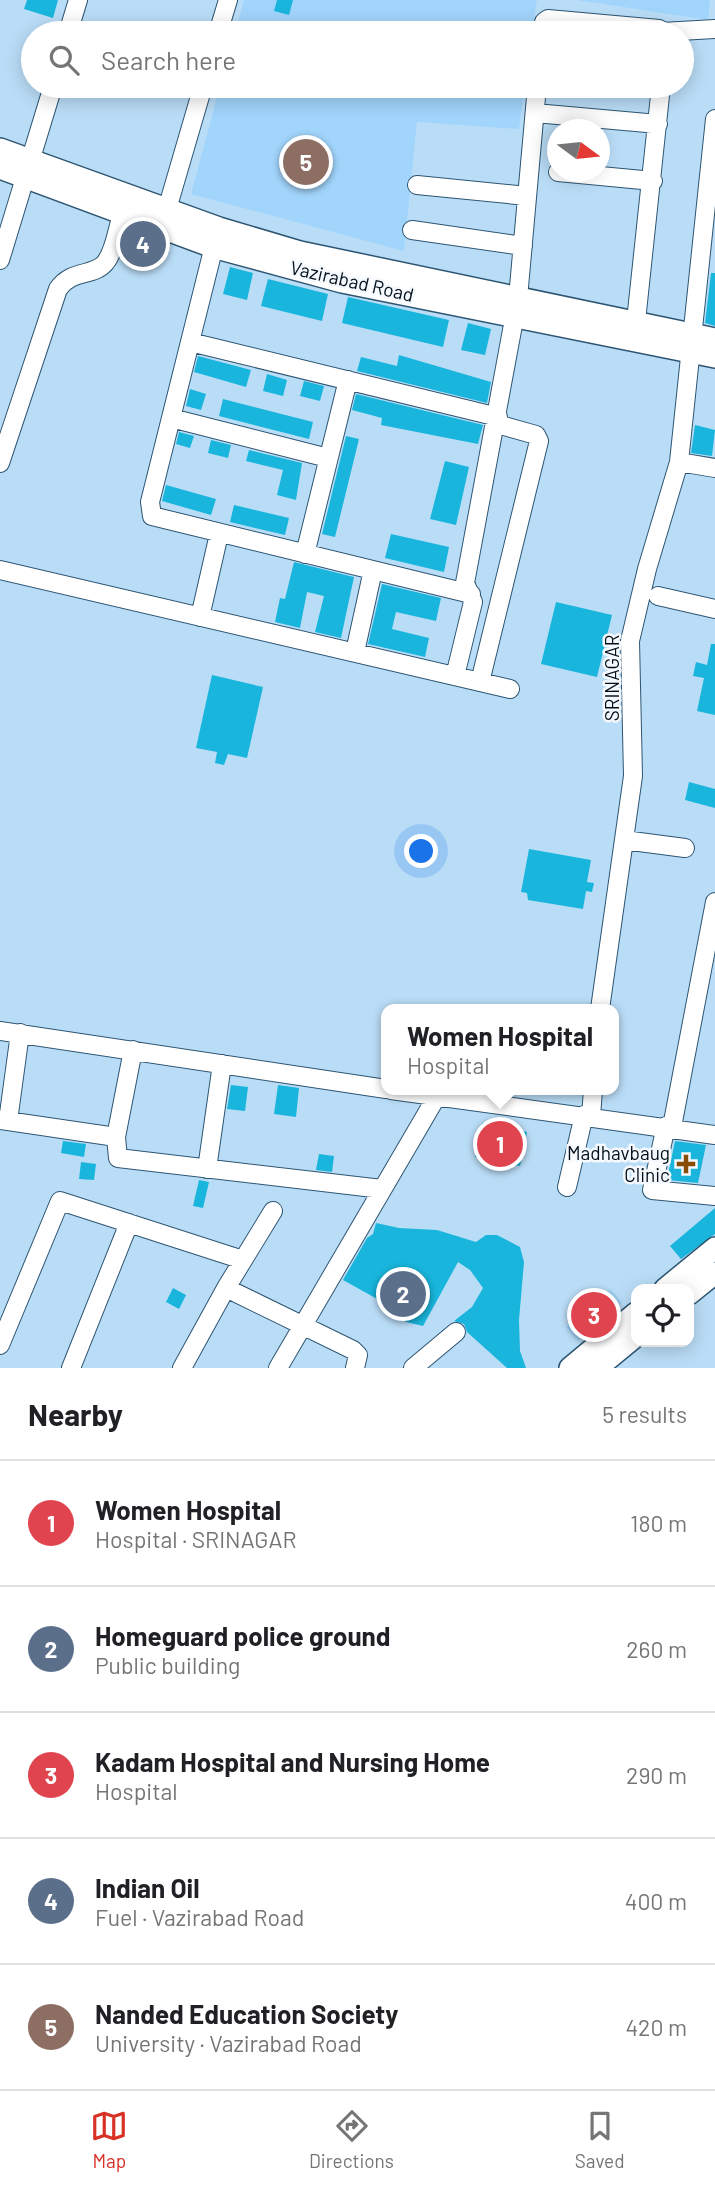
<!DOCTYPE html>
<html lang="en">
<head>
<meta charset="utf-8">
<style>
  body { margin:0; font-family:Barlow,sans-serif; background:#f6f6f6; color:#202124 }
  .controls { position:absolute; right:21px; bottom:21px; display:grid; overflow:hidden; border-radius:14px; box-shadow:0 4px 18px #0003 }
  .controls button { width:63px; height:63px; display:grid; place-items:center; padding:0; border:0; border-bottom:2px solid #e0e0e0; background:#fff; color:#202124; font:35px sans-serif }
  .compass { position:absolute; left:547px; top:119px; width:63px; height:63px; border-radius:50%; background:#fff; box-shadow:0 4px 18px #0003; rotate:105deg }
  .you { position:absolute; left:422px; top:852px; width:24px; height:24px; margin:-18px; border:5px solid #fff; border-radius:50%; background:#1a73e8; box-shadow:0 0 0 10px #1a73e833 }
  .badge { display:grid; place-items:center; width:46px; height:46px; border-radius:50%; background:#d93025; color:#fff; font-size:23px; font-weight:700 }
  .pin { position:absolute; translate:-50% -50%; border:4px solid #fff; box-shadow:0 2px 7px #0006 }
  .popup { position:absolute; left:381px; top:1004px; width:238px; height:91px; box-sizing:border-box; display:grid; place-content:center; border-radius:14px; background:#fff; filter:drop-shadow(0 2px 5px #0005); font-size:23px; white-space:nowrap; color:#757577 }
  .popup b { font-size:26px; color:#202124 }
  .popup::after { content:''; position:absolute; left:50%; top:100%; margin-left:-14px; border:14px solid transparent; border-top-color:#fff }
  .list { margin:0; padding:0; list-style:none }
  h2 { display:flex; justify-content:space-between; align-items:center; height:91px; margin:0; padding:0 28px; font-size:30px }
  h2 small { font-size:23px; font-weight:400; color:#757577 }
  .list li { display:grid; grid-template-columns:46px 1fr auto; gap:21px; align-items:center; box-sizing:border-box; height:126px; padding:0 28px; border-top:2px solid #e0e0e0 }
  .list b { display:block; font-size:26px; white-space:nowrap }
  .list p { margin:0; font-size:23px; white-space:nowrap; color:#757577 }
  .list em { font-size:23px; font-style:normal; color:#757577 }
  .icon { flex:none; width:38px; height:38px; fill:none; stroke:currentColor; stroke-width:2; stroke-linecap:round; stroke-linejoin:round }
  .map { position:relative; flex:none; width:715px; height:1368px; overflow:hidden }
  .search { position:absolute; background:#fff; box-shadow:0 4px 18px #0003; left:21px; right:21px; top:21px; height:77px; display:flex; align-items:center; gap:18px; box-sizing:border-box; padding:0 24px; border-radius:38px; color:#757577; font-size:26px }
  .sheet { height:721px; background:#fff }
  nav { display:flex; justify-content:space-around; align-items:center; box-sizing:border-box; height:98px; border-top:2px solid #e0e0e0; background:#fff; font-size:19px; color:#757577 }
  nav a { display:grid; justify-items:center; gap:4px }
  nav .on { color:#d93025 }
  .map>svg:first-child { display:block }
</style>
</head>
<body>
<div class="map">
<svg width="715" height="1368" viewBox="0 0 715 1368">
  <rect width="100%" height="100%" fill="#baddf7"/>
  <path fill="#a2d5fc" d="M 244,0 L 537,0 L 532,33 L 235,33 Z
    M 577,0 L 710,0 L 708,20 Z
    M 220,86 L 525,86 L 519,129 L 417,122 L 404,251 L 191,194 Z
    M 610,1289 L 622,1303 L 578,1341 L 566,1327 Z"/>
  <path fill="#19b5dc" d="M 27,0 L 58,0 L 53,18 L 24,9 Z
    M 277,0 L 293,0 L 289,15 L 274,11 Z
    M 230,267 L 253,273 L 247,300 L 223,294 Z
    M 711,273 L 715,273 L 715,326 L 705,323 Z
    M 268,279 L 328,294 L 322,321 L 261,306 Z
    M 348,297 L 449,320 L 443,347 L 342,323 Z
    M 468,323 L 491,329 L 485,355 L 461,350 Z
    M 399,355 L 491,382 L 487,403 L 357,371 L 361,357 L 397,366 Z
    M 198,356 L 251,370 L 246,387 L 194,372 Z
    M 267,374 L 287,380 L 283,396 L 263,391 Z
    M 304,381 L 324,386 L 320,401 L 300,396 Z
    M 190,389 L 206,394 L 201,410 L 186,406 Z
    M 356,394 L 483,425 L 478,444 L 381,425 L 382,418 L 352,410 Z
    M 223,399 L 313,422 L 309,439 L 219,416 Z
    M 695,425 L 715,430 L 712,456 L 691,453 Z
    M 179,432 L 194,436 L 190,448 L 176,444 Z
    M 346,436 L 359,439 L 335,537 L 322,534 Z
    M 211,440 L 231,445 L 228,458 L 208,453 Z
    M 249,450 L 302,463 L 296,500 L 277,495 L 283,470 L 246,461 Z
    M 445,461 L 469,467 L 456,525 L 430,519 Z
    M 166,485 L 216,499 L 211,515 L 162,501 Z
    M 234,505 L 289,518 L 285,535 L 230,522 Z
    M 391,534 L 449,547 L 444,572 L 385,558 Z
    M 294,562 L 354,577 L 341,638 L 315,632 L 324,596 L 307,592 L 300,628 L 275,622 L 280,598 L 285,599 Z
    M 382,584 L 441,598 L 436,621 L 396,612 L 392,629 L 429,638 L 425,657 L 368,644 Z
    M 556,602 L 612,615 L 597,677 L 541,664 Z
    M 711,644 L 715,644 L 715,715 L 697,711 L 704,678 L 693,676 L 696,662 L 707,665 Z
    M 212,675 L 263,687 L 247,758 L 228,754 L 224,765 L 215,763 L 217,752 L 196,748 Z
    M 689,782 L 715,789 L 715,808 L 685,800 Z
    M 529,849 L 591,860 L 587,882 L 594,883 L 592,892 L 586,891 L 583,909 L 528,900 L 527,893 L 521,892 Z
    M 231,1085 L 248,1087 L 245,1111 L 227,1109 Z
    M 278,1085 L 299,1088 L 296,1117 L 274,1114 Z
    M 482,1123 L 527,1132 L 520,1166 L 475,1157 Z
    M 63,1141 L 86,1144 L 84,1157 L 61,1153 Z
    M 675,1141 L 706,1145 L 698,1183 L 667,1180 Z
    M 319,1154 L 334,1156 L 332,1172 L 316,1170 Z
    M 81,1162 L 96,1164 L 94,1180 L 79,1179 Z
    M 199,1180 L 209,1182 L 203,1208 L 193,1206 Z
    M 715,1208 L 715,1234 L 681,1259 L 670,1246 Z
    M 376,1223 L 399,1228 L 437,1230 L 476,1242 L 486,1235 L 497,1235 L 520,1247 L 524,1262 L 519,1320 L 520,1351 L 526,1368 L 507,1368 L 467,1332 L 464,1324 L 454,1321 L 472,1307 L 483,1288 L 470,1270 L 458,1262 L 423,1326 L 406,1322 L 397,1310 L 343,1280 L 367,1238 L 373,1234 Z
    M 173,1288 L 186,1295 L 179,1309 L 166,1302 Z"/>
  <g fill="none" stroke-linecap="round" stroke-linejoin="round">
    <g stroke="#2d5572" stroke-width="20">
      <path id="minor" d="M 662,32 L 715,29
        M 68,33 L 78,0
        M 218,33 L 228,0
        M 542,33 L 544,22 L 548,19 L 659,29 L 665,33
        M 535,113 L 658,124
        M 558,172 L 653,181
        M 417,185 L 527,196
        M 163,223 L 203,86
        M 412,230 L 523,246
        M 217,234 L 150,502 L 152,516 L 471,594
        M 0,260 L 53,86
        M 636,321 L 661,86
        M 190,342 L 498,417
        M 171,418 L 328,458
        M 679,462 L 715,468
        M 0,463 L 58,289 C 72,269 93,277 105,263 C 115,251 117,229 122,215
        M 305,554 L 348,380
        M 0,570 L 510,689
        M 658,596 L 715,609
        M 200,617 L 219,534
        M 355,652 L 373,570
        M 455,676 L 473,602 L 465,583 L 518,298 L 537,86
        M 480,682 L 539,441 L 536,435 L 497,424
        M 624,840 L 685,848
        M 600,1009 L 633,776 L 630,641 L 647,569 L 679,462 L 715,119
        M 0,1031 L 386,1089
        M 391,1090 L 715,1135
        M 591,1116 L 593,1090
        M 0,1120 L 116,1137 L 133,1050
        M 8,1121 L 20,1033
        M 666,1126 L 652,1190 L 715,1196
        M 672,1127 L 715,902
        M 116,1137 L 118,1158 L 382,1189
        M 207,1169 L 222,1064
        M 567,1187 L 584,1115
        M 226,1288 L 273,1211
        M 0,1345 L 60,1201 L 243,1260
        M 71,1368 L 129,1223
        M 182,1368 L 226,1288 L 353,1350 L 358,1355 L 355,1368
        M 278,1368 L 437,1096
        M 413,1368 L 456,1332"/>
    </g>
    <g stroke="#2d5572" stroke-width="24">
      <path id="major" d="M 0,149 L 219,228 L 300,252 L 715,339
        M 0,168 L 213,247 L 342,282 L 715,357
        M 665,1289 L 715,1248
        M 689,1294 L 715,1273
        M 570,1368 L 636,1313
        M 597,1368 L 636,1336"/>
    </g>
    <use href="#minor" stroke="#fff" stroke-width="18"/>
    <use href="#major" stroke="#fff" stroke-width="21"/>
  </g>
  <path fill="#874c05" stroke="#f5f9fd" stroke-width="2.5" d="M682.5 1153.5h7v7h7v7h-7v7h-7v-7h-7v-7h7z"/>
  <g text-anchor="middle" stroke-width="5" stroke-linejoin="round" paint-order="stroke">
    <g font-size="19" fill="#010f1a" stroke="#f5f9fd">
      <text transform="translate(352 281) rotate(13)" y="7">Vazirabad Road</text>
      <text transform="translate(612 678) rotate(-90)" y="7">SRINAGAR</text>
    </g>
    <g font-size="19" fill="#010f1a" stroke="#f5f9fd" text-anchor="end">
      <text x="670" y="1160">Madhavbaug<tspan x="670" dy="22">Clinic</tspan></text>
    </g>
  </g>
</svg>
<div class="controls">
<button><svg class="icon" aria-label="locate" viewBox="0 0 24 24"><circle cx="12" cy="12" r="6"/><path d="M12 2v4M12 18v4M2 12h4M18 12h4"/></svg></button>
</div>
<svg class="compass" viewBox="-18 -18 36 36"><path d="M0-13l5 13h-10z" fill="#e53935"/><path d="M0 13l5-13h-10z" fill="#757577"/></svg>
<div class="you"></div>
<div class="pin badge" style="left:500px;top:1144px;background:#e0444e">1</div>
<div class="popup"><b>Women Hospital</b>Hospital</div>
<div class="pin badge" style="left:403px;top:1294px;background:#5c6f8a">2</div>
<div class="pin badge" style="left:594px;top:1315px;background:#e0444e">3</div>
<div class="pin badge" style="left:143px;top:244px;background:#5c6f8a">4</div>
<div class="pin badge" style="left:306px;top:162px;background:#8d6e63">5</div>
<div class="search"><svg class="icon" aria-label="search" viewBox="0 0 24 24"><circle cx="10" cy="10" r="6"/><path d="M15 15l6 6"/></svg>Search here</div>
</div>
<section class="sheet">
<h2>Nearby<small>5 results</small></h2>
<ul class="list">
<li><span class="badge" style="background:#e0444e">1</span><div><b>Women Hospital</b><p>Hospital · SRINAGAR</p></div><em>180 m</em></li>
<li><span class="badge" style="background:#5c6f8a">2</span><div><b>Homeguard police ground</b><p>Public building</p></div><em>260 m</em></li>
<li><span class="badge" style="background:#e0444e">3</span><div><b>Kadam Hospital and Nursing Home</b><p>Hospital</p></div><em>290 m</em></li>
<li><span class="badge" style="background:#5c6f8a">4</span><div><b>Indian Oil</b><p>Fuel · Vazirabad Road</p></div><em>400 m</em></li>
<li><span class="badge" style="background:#8d6e63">5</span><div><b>Nanded Education Society</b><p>University · Vazirabad Road</p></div><em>420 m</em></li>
</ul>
</section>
<nav>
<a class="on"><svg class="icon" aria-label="map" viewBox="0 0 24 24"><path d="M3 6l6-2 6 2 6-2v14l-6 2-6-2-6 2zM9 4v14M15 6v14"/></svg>Map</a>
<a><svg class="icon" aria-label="directions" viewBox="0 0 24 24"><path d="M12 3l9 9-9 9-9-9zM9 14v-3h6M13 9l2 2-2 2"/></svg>Directions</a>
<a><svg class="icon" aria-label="saved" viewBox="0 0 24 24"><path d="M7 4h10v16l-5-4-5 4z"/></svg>Saved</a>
</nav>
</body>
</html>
